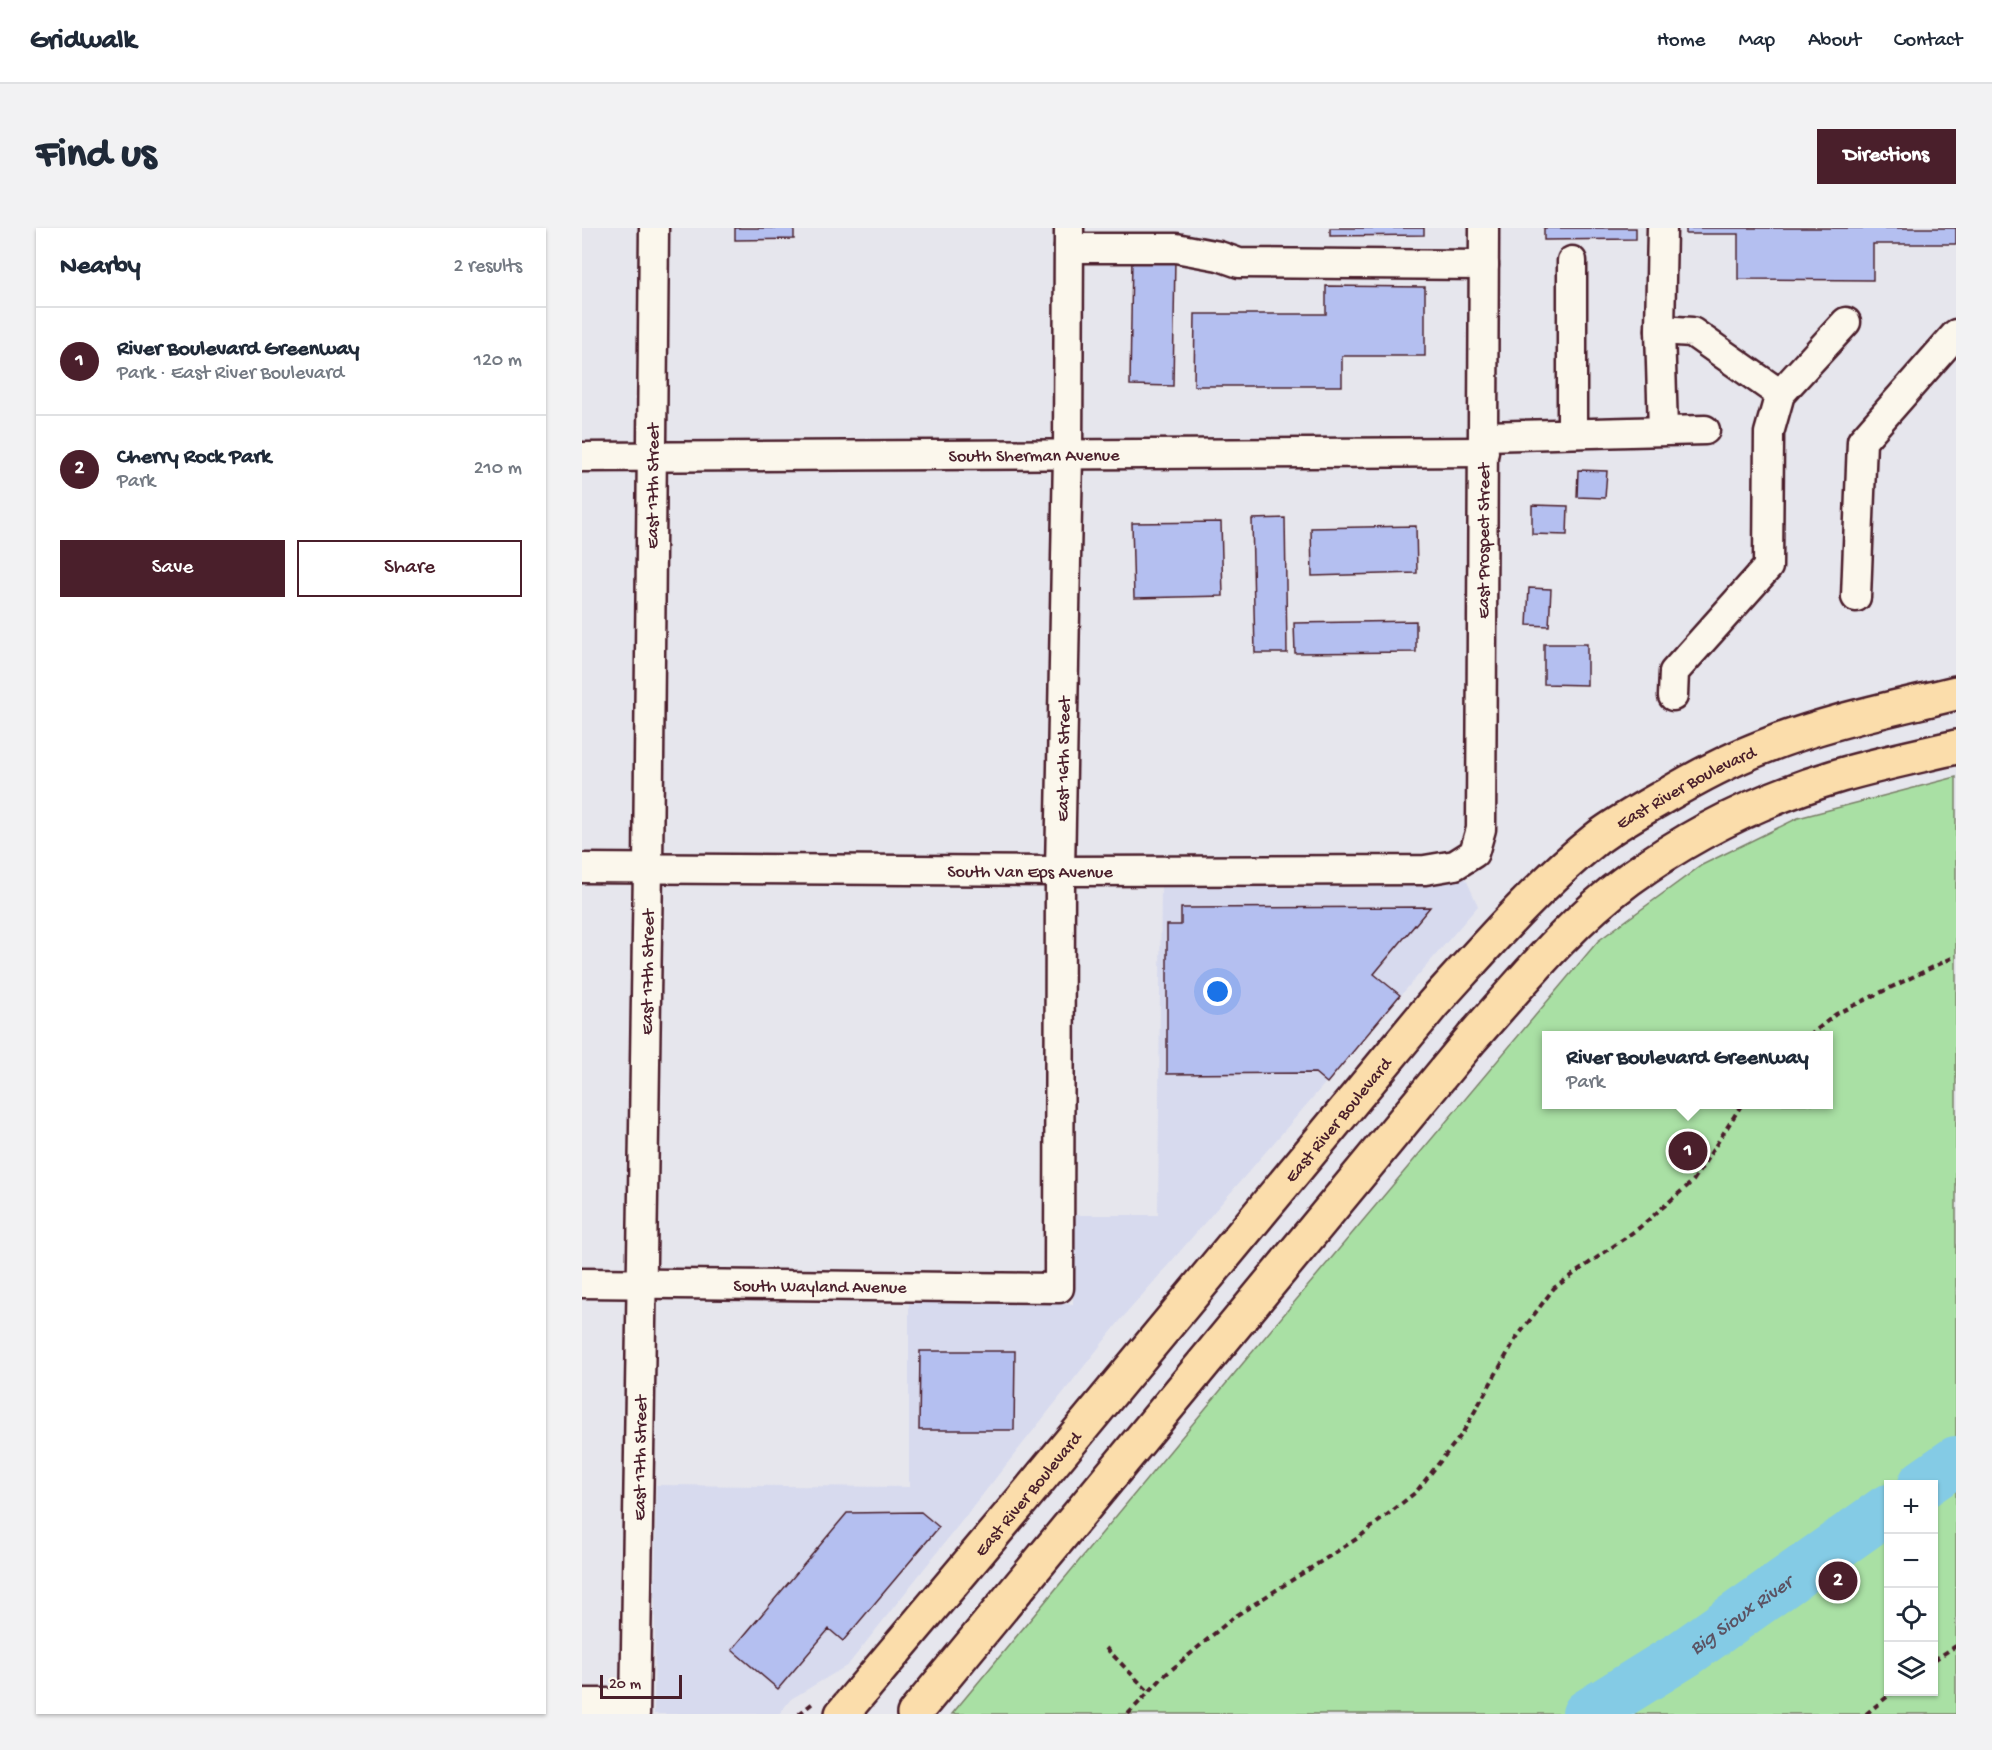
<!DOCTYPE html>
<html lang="en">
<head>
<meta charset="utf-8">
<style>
  body { margin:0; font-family:"Gochi Hand",sans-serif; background:#f2f2f3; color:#1f2937 }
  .controls { position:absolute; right:18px; bottom:18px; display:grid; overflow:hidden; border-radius:0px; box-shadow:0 2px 4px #0004 }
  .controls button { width:54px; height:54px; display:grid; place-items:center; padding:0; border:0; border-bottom:2px solid #e0e1e3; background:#fff; color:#1f2937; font:30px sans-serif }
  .scale { position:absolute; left:18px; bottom:15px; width:82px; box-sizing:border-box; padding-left:6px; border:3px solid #4a1f2b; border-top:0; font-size:16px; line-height:21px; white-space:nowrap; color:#4a1f2b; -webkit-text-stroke:4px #fbf7ec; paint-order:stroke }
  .you { position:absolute; left:636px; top:764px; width:21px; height:21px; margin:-15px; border:4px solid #fff; border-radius:50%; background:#1a73e8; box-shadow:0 0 0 9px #1a73e833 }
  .badge { display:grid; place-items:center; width:39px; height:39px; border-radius:50%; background:#4a1f2b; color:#fff; font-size:20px; font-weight:700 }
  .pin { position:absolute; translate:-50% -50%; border:3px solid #fff; box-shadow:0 2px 6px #0006 }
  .popup { position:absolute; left:960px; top:803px; width:291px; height:78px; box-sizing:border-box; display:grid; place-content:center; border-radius:0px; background:#fff; filter:drop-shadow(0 2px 4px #0005); font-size:20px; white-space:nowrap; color:#747a83 }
  .popup b { font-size:22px; color:#1f2937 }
  .popup::after { content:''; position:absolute; left:50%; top:100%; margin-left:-12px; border:12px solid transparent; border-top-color:#fff }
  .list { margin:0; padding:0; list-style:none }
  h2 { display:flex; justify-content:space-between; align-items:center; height:78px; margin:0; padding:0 24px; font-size:26px }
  h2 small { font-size:20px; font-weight:400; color:#747a83 }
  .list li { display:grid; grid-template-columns:39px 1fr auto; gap:18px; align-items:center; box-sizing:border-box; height:108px; padding:0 24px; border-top:2px solid #e0e1e3 }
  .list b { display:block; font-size:22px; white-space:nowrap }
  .list p { margin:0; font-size:20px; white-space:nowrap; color:#747a83 }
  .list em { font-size:20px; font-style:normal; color:#747a83 }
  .actions { display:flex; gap:12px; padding:18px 24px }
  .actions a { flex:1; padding:14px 0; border:2px solid #4a1f2b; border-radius:0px; text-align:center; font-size:21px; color:#4a1f2b }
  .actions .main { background:#4a1f2b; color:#fff }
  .icon { flex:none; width:33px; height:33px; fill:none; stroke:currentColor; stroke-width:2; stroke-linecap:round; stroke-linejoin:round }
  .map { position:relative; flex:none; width:1374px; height:1486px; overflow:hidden; border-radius:0px }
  header { display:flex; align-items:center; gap:36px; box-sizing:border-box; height:84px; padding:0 30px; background:#fff; border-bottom:2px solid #e0e1e3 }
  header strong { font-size:28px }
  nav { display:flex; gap:33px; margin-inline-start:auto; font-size:21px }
  .intro { display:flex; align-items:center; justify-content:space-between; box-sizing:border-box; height:144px; padding:0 36px }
  h1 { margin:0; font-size:42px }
  .button { padding:15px 27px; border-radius:0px; background:#4a1f2b; color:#fff; font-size:21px; font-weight:700 }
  main { display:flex; gap:36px; padding:0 36px }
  aside { flex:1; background:#fff; border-radius:0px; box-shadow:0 2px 4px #0004 }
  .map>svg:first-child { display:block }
</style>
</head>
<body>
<header>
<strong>Gridwalk</strong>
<nav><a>Home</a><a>Map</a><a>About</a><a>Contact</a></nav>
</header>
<div class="intro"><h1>Find us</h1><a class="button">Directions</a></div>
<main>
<aside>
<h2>Nearby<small>2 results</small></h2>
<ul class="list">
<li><span class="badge">1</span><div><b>River Boulevard Greenway</b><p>Park · East River Boulevard</p></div><em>120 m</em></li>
<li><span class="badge">2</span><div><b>Cherry Rock Park</b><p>Park</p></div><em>210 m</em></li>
</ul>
<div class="actions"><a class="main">Save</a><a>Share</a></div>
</aside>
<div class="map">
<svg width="1374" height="1486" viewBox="0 0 1374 1486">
  <rect width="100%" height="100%" fill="#e6e6ed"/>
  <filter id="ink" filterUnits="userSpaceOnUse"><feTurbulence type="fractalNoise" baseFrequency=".0167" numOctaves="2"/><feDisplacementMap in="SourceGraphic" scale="12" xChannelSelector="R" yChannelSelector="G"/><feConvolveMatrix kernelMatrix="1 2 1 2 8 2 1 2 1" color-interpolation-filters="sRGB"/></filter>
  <g filter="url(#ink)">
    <path fill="#d7daee" d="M 883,649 L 896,678 L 537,1094 L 266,1437 L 209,1471 L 197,1486 L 72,1486 L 74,1257 L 327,1259 L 327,1071 L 491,1076 L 492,987 L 576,987 L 579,652 Z"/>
    <path fill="#a9e0a4" stroke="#7a8068" stroke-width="1.5" fill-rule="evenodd" d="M 1374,549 L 1374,1231 L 1336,1256 L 1306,1256 L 1306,1277 L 994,1486 L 370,1486 L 662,1134 L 1016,713 L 1120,637 L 1216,590 ZM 965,808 L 1247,808 L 1247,876 L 965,876 Z
      M 1374,1233 L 1374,1486 L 1005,1486 L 1103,1425 L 1306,1281 L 1306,1464 L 1352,1464 L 1352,1256 L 1341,1256 Z"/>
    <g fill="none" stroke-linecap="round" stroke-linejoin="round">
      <g stroke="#84cbe5" stroke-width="50">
        <path d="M 1341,1256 L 1374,1233"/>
        <path id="s1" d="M 1005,1486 L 1103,1425 L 1306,1281"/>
      </g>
    </g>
    <path fill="#b4bff0" stroke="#4a1f2b" stroke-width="1.5" d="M 153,0 L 212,0 L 212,11 L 153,12 Z
      M 748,0 L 842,0 L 842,7 L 748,8 Z
      M 962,0 L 1054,0 L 1054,11 L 962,12 Z
      M 1104,0 L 1374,0 L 1374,16 L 1291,16 L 1291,52 L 1156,51 L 1156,6 L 1104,6 Z
      M 550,28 L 593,29 L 591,158 L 548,157 Z
      M 744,58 L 843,59 L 843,128 L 760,128 L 760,158 L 612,158 L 613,86 L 744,86 Z
      M 996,242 L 1025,243 L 1023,270 L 995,269 Z
      M 950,277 L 986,278 L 985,307 L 950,306 Z
      M 703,290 L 705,425 L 673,425 L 670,291 Z
      M 639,294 L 641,368 L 552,370 L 550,295 Z
      M 834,298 L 835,345 L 730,348 L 729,300 Z
      M 947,360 L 969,361 L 967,398 L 945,397 Z
      M 834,393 L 834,424 L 713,425 L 712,395 Z
      M 962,416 L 1005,416 L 1005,457 L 962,456 Z
      M 848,679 L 792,746 L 818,767 L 745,855 L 733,845 L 585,846 L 585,697 L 599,697 L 599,680 Z
      M 338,1123 L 433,1123 L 432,1202 L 337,1202 Z
      M 339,1284 L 357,1299 L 261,1413 L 247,1401 L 196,1461 L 150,1422 L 265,1285 Z"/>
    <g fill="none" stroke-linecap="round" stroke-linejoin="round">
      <g stroke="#4a1f2b" stroke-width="33">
        <g id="minor">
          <path d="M 1080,0 L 1078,102 L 1081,202"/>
          <path d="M 487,20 L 594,20 L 637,28 L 657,35 L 902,37"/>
          <path d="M 1078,102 L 1110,104 L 1198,166"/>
          <path d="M 990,205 L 990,33"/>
          <path d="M 902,208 L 1123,202"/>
          <path id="s2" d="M 0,229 L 902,224"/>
          <path d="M 1274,369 L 1280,213 L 1374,106"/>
          <path d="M 1091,468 L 1092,444 L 1186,339 L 1187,205 L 1198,166 L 1264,94"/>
          <path id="s3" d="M 0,640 L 478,643 L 843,642 L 873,637 L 892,625 L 899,601 L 902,0"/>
          <path id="s4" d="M 0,1055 L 477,1060 L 478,643 L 486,227 L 487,0"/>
          <path d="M 0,1475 L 52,1475"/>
          <path id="s5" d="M 53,1486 L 66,640 L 72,0"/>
        </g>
      </g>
      <g stroke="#4a1f2b" stroke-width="38">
        <g id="major">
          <path id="s6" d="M 260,1486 L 441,1271 L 851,776 C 903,719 953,660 1014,611 C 1035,595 1060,581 1083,568 C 1115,549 1147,532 1181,519 C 1243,494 1309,481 1374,465"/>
          <path d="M 332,1486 L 890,810 C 939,755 987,695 1047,651 C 1110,605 1184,569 1259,547 C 1297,536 1336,528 1374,519"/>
        </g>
      </g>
      <path stroke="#4a1f2b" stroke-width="4" stroke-dasharray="6 4.5" stroke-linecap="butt" d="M 1227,808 L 1254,786 L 1374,728
        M 524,1420 L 567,1464
        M 1352,1432 L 1374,1418
        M 217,1486 L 232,1474
        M 546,1486 L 582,1448 L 652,1389 L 776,1310 L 834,1264 L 880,1206 L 933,1112 L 972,1060 L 1057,1000 L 1111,953 L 1160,876
        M 1284,1486 L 1311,1464"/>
      <use href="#minor" stroke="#fbf7ec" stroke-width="28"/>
      <use href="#major" stroke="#fbddab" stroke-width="33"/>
    </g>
  </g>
  <g text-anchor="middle" stroke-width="6" stroke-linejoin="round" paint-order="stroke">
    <g font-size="18" fill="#4a1f2b" stroke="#fbf7ec">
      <text dy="6" stroke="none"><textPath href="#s2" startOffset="452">South Sherman Avenue</textPath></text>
      <text dy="6" stroke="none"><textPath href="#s5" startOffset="1228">East 17th Street</textPath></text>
      <text dy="6" stroke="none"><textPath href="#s3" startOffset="1209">East Prospect Street</textPath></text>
      <text dy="6" stroke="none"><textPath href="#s4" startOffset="1006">East 16th Street</textPath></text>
      <text dy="6" stroke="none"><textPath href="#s6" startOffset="1260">East River Boulevard</textPath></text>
      <text dy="6" stroke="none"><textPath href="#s3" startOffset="448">South Van Eps Avenue</textPath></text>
      <text dy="6" stroke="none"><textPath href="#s5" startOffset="742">East 17th Street</textPath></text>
      <text dy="6" stroke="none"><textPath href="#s6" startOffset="774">East River Boulevard</textPath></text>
      <text dy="6" stroke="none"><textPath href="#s4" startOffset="238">South Wayland Avenue</textPath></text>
      <text dy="6" stroke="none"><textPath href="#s5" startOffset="256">East 17th Street</textPath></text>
      <text dy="6" stroke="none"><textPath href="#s6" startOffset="288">East River Boulevard</textPath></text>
    </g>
    <g font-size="20" font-style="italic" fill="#5b5363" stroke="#fbf7ec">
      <text dy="7" stroke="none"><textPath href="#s1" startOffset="183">Big Sioux River</textPath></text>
    </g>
  </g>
</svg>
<div class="controls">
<button>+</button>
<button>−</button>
<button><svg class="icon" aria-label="locate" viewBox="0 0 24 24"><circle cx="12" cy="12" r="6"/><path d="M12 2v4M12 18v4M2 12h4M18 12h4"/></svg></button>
<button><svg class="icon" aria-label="layers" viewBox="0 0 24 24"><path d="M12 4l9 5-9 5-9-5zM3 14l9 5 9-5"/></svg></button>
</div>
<div class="scale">20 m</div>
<div class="you"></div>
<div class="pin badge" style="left:1106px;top:923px">1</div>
<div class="popup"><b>River Boulevard Greenway</b>Park</div>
<div class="pin badge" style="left:1256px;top:1353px">2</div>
</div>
</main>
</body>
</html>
